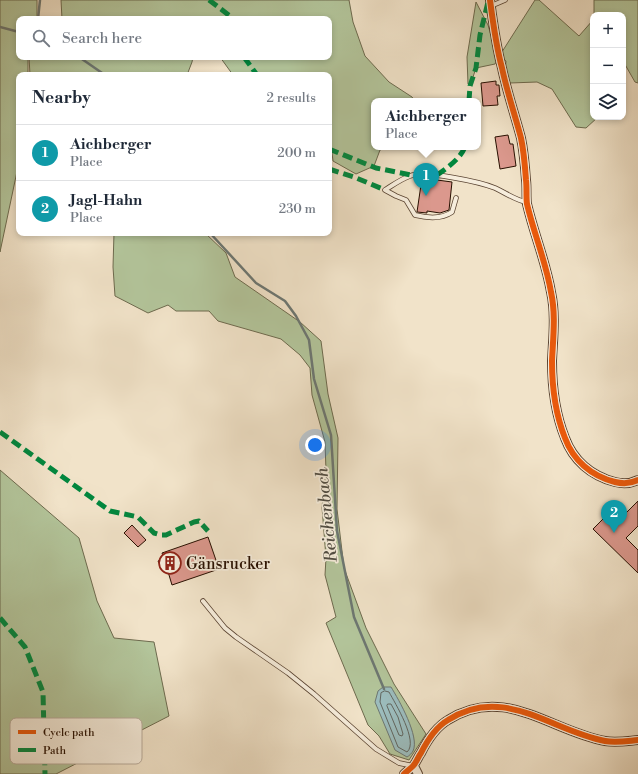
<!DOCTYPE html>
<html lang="en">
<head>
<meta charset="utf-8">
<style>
  body { margin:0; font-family:"Libre Bodoni",serif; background:#f6f6f7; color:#1f2937 }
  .controls { position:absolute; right:12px; top:12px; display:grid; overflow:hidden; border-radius:8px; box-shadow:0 2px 6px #0003 }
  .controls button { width:36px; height:36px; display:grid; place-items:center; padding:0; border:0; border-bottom:1px solid #e0e1e3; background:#fff; color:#1f2937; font:20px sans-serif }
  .you { position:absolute; left:315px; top:445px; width:14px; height:14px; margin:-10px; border:3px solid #fff; border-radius:50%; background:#1a73e8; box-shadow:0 0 0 6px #1a73e833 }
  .badge { display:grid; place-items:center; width:26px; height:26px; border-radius:50%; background:#8f2418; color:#fff; font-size:13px; font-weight:700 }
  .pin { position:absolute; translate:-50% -33px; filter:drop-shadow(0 1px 2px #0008) }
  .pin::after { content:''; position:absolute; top:21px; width:14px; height:12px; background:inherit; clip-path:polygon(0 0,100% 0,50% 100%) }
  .popup { position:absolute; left:371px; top:98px; width:110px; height:52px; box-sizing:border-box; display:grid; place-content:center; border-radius:8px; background:#fff; filter:drop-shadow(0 1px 3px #0005); font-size:13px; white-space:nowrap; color:#747a83 }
  .popup b { font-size:15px; color:#1f2937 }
  .popup::after { content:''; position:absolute; left:50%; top:100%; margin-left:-8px; border:8px solid transparent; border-top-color:#fff }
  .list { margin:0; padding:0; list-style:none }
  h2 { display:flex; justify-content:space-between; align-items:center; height:52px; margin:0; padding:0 16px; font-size:17px }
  h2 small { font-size:13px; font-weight:400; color:#747a83 }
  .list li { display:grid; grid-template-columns:26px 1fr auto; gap:12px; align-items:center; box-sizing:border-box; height:56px; padding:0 16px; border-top:1px solid #e0e1e3 }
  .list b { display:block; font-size:15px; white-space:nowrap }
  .list p { margin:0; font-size:13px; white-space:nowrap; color:#747a83 }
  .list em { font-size:13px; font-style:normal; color:#747a83 }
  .icon { flex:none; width:22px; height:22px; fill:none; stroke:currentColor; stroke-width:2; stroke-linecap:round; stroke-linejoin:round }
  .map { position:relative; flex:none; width:638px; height:774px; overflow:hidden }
  .search { position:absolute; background:#fff; box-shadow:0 2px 6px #0003; left:16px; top:16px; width:316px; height:44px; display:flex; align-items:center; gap:10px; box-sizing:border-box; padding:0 14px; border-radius:8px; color:#747a83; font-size:15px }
  .panel { position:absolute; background:#fff; box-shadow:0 2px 6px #0003; left:16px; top:72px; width:316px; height:164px; border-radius:8px }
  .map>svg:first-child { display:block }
</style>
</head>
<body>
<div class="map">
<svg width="638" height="774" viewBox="0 0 638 774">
  <rect width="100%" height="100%" fill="#f1e3c9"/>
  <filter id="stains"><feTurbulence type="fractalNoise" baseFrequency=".005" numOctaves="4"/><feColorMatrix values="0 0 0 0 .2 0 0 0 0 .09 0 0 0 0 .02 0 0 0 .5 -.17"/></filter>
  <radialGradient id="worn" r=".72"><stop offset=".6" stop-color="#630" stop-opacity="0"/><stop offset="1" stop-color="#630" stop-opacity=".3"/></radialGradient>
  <path fill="#b3c59b" stroke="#6d6a4e" d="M 0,0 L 37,0 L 37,19 L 19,19 L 19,57 L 28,57 L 28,75 L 19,75 L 19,162 L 0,252 Z
    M 61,0 L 349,0 L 353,22 L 365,56 L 389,82 L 412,97 L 415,101 L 374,101 L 374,147 L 386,147 L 380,150 L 374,166 L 356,174 L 333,161 L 332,153 L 329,152 L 329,75 L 233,75 L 220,57 L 329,57 L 329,19 L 62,19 Z
    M 535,0 L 539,0 L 579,36 L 593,20 L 593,117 L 598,117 L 586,128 L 576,127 L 552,89 L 537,82 L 510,83 L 505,71 L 506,61 L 499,56 L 495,64 L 476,68 L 472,80 L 468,84 L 467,57 L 476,2 L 488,25 L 497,56 L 500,55 Z
    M 594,0 L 638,0 L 638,83 L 635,82 L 623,61 L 623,15 L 594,15 Z
    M 29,57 L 193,57 L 192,62 L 187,75 L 30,75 Z
    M 114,233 L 205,233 L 226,253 L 235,277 L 300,322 L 321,341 L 328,394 L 338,438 L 337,509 L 344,568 L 366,628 L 394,684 L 426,734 L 409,760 L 390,754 L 379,736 L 368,725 L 326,623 L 336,617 L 325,575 L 326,558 L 322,507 L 326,471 L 325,442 L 312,395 L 310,368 L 300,355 L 281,339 L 218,321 L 209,311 L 176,311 L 168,305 L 148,313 L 115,296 L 113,267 Z
    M 0,470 L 79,538 L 97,601 L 114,638 L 154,642 L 169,716 L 56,774 L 0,774 Z"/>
  <path fill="#9cbdbe" stroke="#6d7772" d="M 383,687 L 391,687 C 399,700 420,737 413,751 C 412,753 409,756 407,757 L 395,750 L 375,702 L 378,691 Z"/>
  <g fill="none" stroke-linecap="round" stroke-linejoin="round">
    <path stroke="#62665f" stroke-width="1" d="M 385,691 L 389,692 C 395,703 419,742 407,752 L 398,747 L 380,702 L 381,693 Z
      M 388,704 L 391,704 L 398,717 L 403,734 L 402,736 L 399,735 L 387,706 Z"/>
    <path stroke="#6d7772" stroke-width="2.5" d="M 38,19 L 40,0
      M 0,27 L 19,32
      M 79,57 L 105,75
      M 210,233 L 256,283 L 285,301 L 296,316 L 309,340 L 314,379 L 331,435 L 337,531 L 354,617 L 384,689"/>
  </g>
  <path fill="#db988d" stroke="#270f00" d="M 496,81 L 496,85 L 499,85 L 500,96 L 497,96 L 498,105 L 483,106 L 481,83 Z
    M 508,135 L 510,144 L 513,144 L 516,166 L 500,169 L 495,137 Z
    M 422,178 L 452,182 L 449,210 L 440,213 L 427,211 L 427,213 L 417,212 Z
    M 638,501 L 638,526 L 626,538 L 638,550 L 638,573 L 593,529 L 612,510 L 620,519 Z
    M 132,525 L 146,540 L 138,547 L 124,533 Z
    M 208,537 L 219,569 L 172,585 L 166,565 L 161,567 L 158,561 L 164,559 L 162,553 Z"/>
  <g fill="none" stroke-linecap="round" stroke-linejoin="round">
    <g stroke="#5a4432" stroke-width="5.5">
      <path id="service" d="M 491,6 L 505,0
        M 456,198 L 452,212 C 442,219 427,218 415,215 L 406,200 L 396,196 L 385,190 C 393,185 401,179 410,176 C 425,170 480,182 495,188 C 506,193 515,200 526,202
        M 203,601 L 225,628 L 236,637 L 288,673 L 314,694 L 376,749 L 399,763 L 413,766"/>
    </g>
    <g stroke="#5a4432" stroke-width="10">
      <path id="minor" d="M 490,0 C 493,23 496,46 502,68 C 507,92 515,115 521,138 C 524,152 525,166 526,180 C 527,188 526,197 527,204 C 534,234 546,262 551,292 C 556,315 553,338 552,361 C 552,387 555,413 565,438 C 573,460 591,476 615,482 C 623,484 630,484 638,480
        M 414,766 L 418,774
        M 404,774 C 407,771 410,769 413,766 C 416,763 418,757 421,753 C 427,741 436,727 448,720 C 504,684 551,731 605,741 C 616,743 627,741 638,740"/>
    </g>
    <use href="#service" stroke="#f6eddc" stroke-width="4"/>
    <use href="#minor" stroke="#f6eddc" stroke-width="8"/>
    <path stroke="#00873e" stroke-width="5" stroke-dasharray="10 5" stroke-linecap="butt" d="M 209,0 L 230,16 L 231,19
      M 244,57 L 257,75
      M 469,101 L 470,86 L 476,68 L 480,35 L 488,2
      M 329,149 L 376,168 L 411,175
      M 329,169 L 354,177 L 385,190
      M 437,175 C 447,168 460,159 465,147
      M 0,432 L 110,511 L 138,517 L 154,533 L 161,535 L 166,535 L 194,522 L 199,521 L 208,531
      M 0,618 L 25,647 L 43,692 L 45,774"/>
    <g stroke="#f6eddc" stroke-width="8">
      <path id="cycleway" d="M 490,0 C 493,23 496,46 502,68 C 507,92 515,115 521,138 C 524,152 525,166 526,180 C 527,188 526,197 527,204 C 534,234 546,262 551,292 C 556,315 553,338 552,361 C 552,387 555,413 565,438 C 573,460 591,476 615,482 C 623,484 630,484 638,480
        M 404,774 C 407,771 410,769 413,766 C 416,763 418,757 421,753 C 427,741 436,727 448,720 C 504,684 551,731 605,741 C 616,743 627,741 638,740"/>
    </g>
    <use href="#cycleway" stroke="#e8590c" stroke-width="6"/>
  </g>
  <defs>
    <g id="building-ring" transform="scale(1.15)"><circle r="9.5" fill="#f6eddc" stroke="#8f2418" stroke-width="1.5"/><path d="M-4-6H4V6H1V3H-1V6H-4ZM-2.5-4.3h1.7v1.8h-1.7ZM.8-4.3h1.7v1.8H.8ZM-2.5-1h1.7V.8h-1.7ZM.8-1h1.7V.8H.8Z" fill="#8f2418"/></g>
  </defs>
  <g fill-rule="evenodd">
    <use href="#building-ring" x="170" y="563"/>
  </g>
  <g text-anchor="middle" stroke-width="3.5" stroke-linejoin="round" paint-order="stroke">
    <g font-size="16" fill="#270f00" stroke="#f6eddc" text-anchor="start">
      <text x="186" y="569">Gänsrucker</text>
    </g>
    <g font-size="17" font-style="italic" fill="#504c42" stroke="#f6eddc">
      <text transform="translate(326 515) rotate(-96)" y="6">Reichenbach</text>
    </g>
  </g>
  <rect x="10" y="718" width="132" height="46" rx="6" fill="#f6eddc" stroke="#b8aa9a" stroke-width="1"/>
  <rect x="18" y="730" width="18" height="4" fill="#e8590c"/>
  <rect x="18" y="748" width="18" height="4" fill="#00873e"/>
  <g font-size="11" fill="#270f00">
    <text x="43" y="736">Cycle path</text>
    <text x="43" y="754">Path</text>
  </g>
  <rect width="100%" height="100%" filter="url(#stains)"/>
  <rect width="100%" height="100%" fill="url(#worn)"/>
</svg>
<div class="controls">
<button>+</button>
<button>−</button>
<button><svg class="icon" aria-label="layers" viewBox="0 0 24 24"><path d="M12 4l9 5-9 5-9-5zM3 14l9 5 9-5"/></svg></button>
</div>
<div class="you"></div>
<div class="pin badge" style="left:426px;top:196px;background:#0f9aa8">1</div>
<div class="popup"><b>Aichberger</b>Place</div>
<div class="pin badge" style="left:614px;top:533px;background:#0f9aa8">2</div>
<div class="search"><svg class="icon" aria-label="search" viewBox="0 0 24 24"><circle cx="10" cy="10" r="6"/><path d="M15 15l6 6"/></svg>Search here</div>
<section class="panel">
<h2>Nearby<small>2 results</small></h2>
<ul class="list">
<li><span class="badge" style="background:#0f9aa8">1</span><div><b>Aichberger</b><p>Place</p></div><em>200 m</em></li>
<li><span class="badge" style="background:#0f9aa8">2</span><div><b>Jagl-Hahn</b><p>Place</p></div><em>230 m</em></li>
</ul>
</section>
</div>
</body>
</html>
